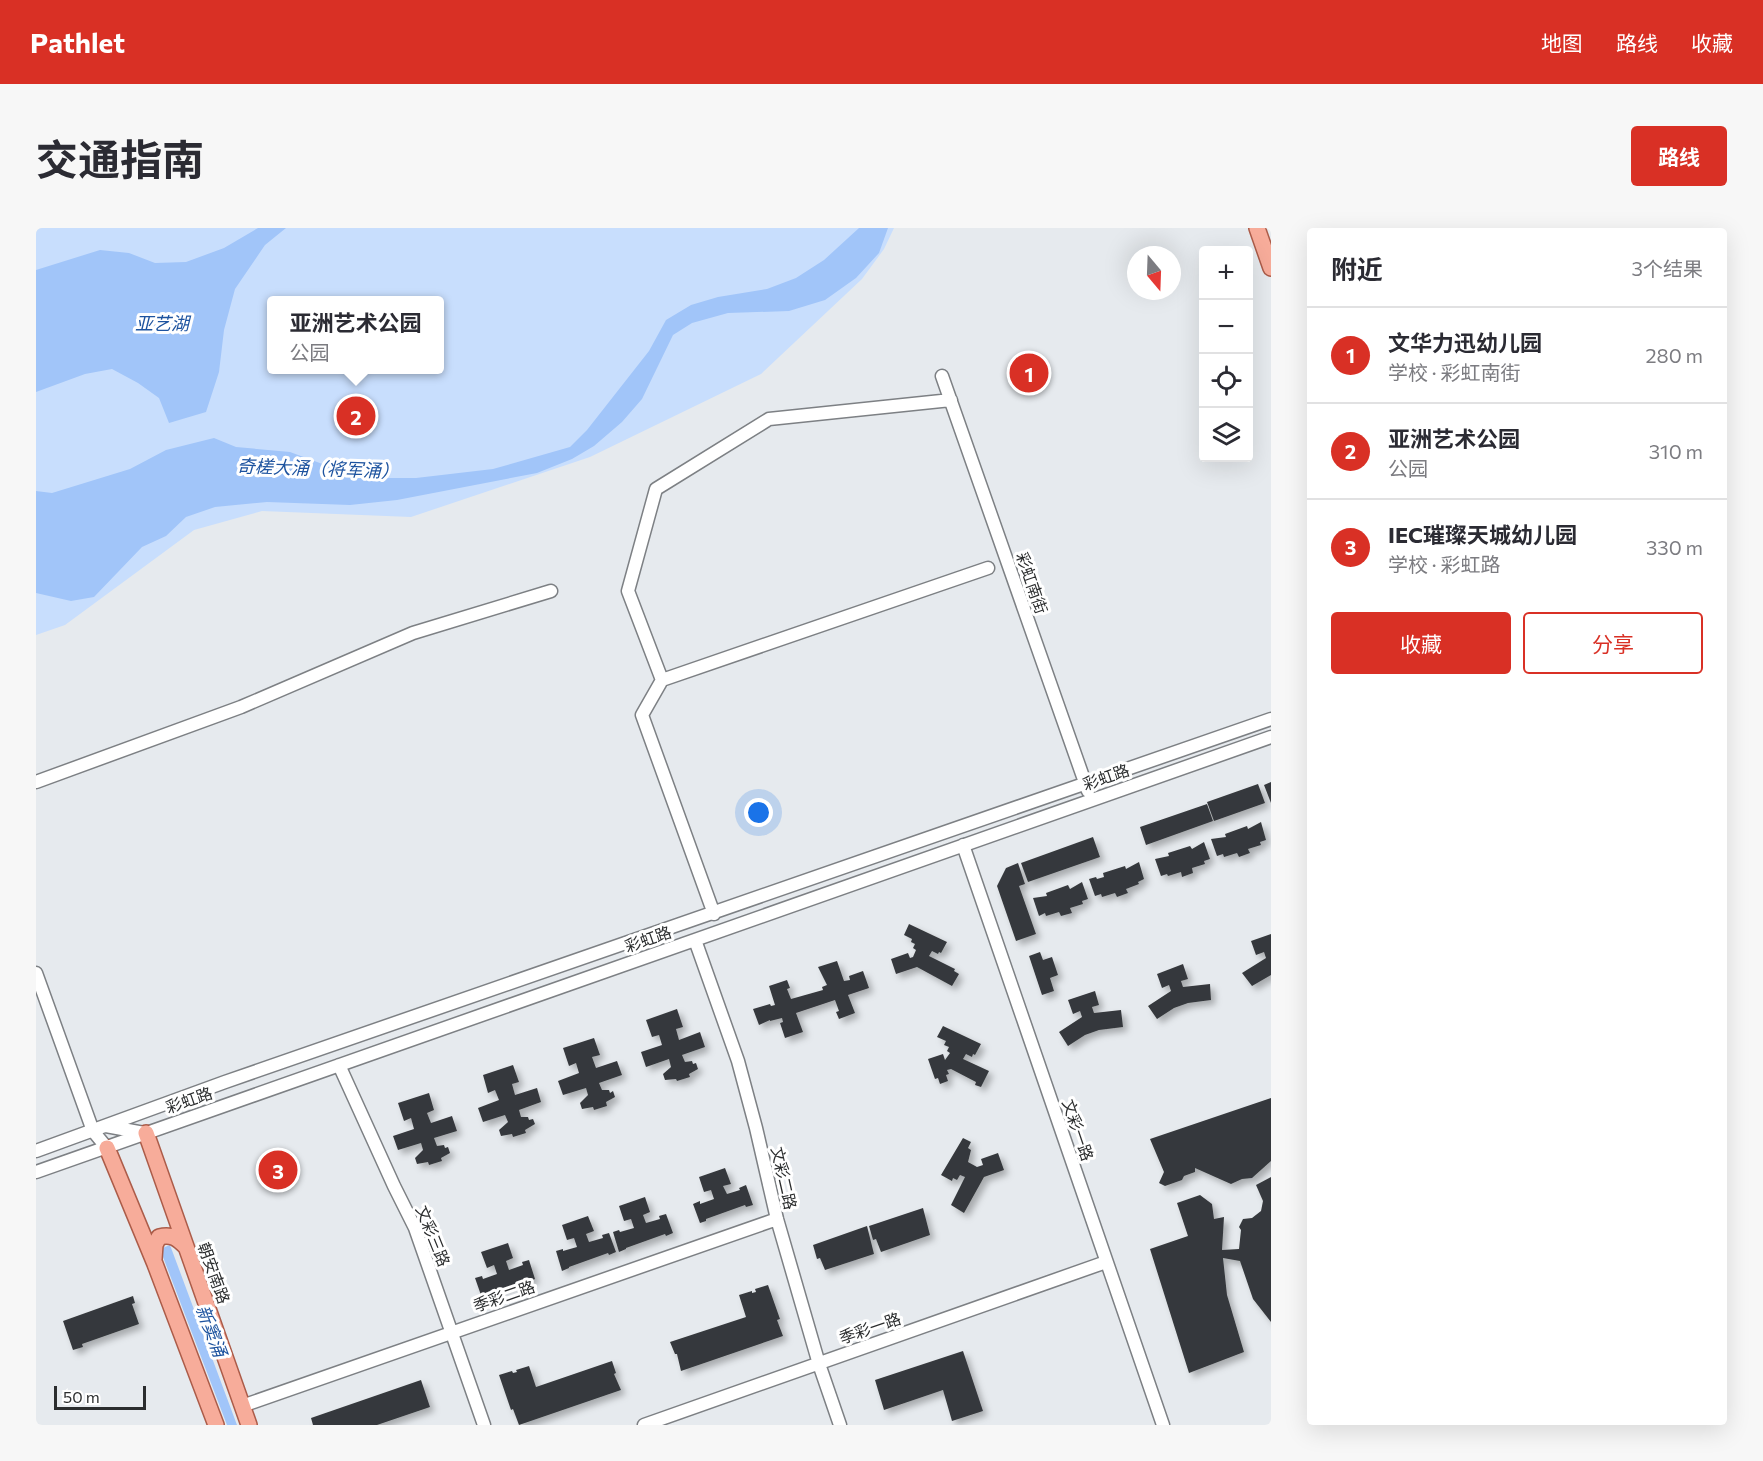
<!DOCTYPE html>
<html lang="zh">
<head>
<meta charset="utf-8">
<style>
  body { margin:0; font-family:Commissioner,"Noto Sans SC",sans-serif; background:#f7f7f7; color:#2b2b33 }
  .controls { position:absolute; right:18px; top:18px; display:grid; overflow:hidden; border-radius:6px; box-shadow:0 6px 24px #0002 }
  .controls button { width:54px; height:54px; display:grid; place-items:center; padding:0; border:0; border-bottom:2px solid #e1e1e2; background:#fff; color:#2b2b33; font:30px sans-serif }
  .compass { position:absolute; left:1091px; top:18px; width:54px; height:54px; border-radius:50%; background:#fff; box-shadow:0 6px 24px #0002; rotate:161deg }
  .scale { position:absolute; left:18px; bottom:15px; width:92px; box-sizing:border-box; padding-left:6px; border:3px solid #2b2d2e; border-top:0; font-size:16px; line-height:21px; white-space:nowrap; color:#2b2d2e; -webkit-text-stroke:4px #fff; paint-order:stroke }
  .you { position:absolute; left:723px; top:585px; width:21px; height:21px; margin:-15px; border:4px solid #fff; border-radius:50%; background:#1a73e8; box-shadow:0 0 0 9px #1a73e833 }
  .badge { display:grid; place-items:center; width:39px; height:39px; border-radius:50%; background:#d93025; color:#fff; font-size:20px; font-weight:700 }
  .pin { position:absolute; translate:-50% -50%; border:3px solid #fff; box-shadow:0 2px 6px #0006 }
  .popup { position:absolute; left:231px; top:68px; width:177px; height:78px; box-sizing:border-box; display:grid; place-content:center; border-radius:6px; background:#fff; filter:drop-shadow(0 2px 4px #0005); font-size:20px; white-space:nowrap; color:#7c7c81 }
  .popup b { font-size:22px; color:#2b2b33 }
  .popup::after { content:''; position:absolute; left:50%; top:100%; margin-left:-12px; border:12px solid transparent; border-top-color:#fff }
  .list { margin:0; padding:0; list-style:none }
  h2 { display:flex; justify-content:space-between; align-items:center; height:78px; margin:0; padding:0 24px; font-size:26px }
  h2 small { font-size:20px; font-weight:400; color:#7c7c81 }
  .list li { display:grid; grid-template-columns:39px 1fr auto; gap:18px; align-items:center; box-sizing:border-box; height:96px; padding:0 24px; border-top:2px solid #e1e1e2 }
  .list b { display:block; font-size:22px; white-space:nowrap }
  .list p { margin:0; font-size:20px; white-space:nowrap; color:#7c7c81 }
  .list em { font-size:20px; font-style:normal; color:#7c7c81 }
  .actions { display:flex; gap:12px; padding:18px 24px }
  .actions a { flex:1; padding:14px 0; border:2px solid #d93025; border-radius:6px; text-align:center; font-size:21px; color:#d93025 }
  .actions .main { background:#d93025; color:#fff }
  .icon { flex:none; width:33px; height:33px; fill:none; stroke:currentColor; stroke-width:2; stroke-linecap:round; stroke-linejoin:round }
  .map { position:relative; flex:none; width:1235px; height:1197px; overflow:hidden; border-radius:6px }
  header { display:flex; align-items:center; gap:36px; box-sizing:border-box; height:84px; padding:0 30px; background:#d93025; color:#fff }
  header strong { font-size:28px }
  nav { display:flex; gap:33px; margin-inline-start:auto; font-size:21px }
  .intro { display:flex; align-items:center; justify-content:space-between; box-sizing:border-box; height:144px; padding:0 36px }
  h1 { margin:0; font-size:42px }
  .button { padding:15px 27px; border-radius:6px; background:#d93025; color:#fff; font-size:21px; font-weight:700 }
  main { display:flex; gap:36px; padding:0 36px }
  aside { flex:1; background:#fff; border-radius:6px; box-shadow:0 6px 24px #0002 }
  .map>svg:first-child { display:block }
</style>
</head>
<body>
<header>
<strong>Pathlet</strong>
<nav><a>地图</a><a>路线</a><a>收藏</a></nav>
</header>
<div class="intro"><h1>交通指南</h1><a class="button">路线</a></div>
<main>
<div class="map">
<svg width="1235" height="1197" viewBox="0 0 1235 1197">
  <defs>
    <filter id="shadow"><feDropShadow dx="4.5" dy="4.5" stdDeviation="3" flood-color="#0004"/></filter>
  </defs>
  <rect width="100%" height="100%" fill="#e6eaee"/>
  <path fill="#c8defd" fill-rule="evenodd" d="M 0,0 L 858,0 L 848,21 L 826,51 L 725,146 L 554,229 L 375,289 L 226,283 L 158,302 L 29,397 L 0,407 ZM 236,72 L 404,72 L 404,142 L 236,142 Z"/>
  <path fill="#a1c5f9" d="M 222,0 L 250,0 L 229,17 L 199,61 L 188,102 L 183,144 L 170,184 L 133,195 L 123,170 L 102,155 L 76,141 L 49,146 L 0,164 L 0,42 L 64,22 L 93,25 L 119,35 L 150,34 L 188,20 Z
    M 823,0 L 852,0 L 843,25 L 820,50 L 789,72 L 753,83 L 692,85 L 656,95 L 637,107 L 606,171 L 586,194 L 558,218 L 536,231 L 501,245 L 361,272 L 314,277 L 231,274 L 179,279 L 150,289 L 130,308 L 106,319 L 58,369 L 35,373 L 0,365 L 0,263 L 16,265 L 94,241 L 130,222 L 178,210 L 200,219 L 254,224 L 300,241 L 337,250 L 380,250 L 457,241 L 534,219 L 551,202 L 602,137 L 613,123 L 630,92 L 655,77 L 682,69 L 731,61 L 760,50 L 788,32 Z
    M 134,1017 L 201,1197 L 191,1197 L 124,1021 Z"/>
  <path fill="#36393c" filter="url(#shadow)" d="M 1235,554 L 1235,575 L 1228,557 Z
    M 1222,556 L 1229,575 L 1178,593 L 1171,574 Z
    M 1171,576 L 1177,593 L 1110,617 L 1104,599 Z
    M 1225,594 L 1230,612 L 1224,614 L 1225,617 L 1212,621 L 1214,625 L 1203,629 L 1201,625 L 1188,629 L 1187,626 L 1181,628 L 1175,611 L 1190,609 L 1189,606 L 1211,598 L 1212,601 Z
    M 1057,609 L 1064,629 L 992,654 L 985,635 Z
    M 1168,614 L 1174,631 L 1168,633 L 1169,636 L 1156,640 L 1157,645 L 1146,649 L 1145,644 L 1132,648 L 1131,646 L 1125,648 L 1119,631 L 1133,628 L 1132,625 L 1154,618 L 1156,621 Z
    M 1103,634 L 1108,651 L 1102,654 L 1103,656 L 1090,661 L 1092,665 L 1081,669 L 1079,665 L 1066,669 L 1065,666 L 1059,668 L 1053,651 L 1060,649 L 1061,651 L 1068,649 L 1067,645 L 1089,638 L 1090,641 Z
    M 982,635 L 989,656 L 983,658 L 1000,706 L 980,713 L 961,658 L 970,640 Z
    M 1046,654 L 1052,671 L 1046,673 L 1047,676 L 1034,680 L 1036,685 L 1025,688 L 1023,684 L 1010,688 L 1009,685 L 1003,688 L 997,670 L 1011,668 L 1010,665 L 1032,657 L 1034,661 Z
    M 873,696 L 911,714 L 905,725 L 903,724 L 902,726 L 896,723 L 893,728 L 919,741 L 918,743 L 923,746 L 916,758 L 881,739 L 860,746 L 855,731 L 872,725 L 874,730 L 877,729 L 880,722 L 877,720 L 879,716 L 875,714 L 876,711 L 868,707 Z
    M 1235,706 L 1235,747 L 1216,758 L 1206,745 L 1230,730 L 1228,724 L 1220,727 L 1215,713 Z
    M 1004,724 L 1007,732 L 1016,729 L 1022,747 L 1014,750 L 1018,763 L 1006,767 L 993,728 Z
    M 801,733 L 808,753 L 814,752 L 813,748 L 827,743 L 833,760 L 812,767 L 819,785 L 803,791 L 800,784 L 803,783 L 799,772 L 760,785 L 767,804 L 749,810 L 744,795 L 747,794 L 746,790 L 734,793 L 734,792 L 723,797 L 717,781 L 734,776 L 735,778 L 739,777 L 733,758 L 751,752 L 754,760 L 751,761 L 755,771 L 787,762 L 786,759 L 791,757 L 782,739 Z
    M 1147,736 L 1152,751 L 1145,753 L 1147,759 L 1174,756 L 1175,772 L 1152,775 L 1138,780 L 1121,791 L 1112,778 L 1135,763 L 1133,757 L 1126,760 L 1121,746 Z
    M 1059,763 L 1063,777 L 1056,779 L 1058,785 L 1085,782 L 1087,799 L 1063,802 L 1049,807 L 1032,818 L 1023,804 L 1046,789 L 1044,783 L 1037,786 L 1032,772 Z
    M 641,781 L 647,799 L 640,801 L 643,812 L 664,804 L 669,819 L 646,827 L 649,834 L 656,833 L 657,836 L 660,835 L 662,841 L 653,846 L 654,849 L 641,853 L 640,851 L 629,852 L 627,846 L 635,839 L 633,831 L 610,839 L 605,824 L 626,817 L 623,807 L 616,809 L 610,792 Z
    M 907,798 L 945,816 L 939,827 L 937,826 L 936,829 L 930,826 L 927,831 L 953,843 L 945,859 L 939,857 L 940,854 L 915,841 L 911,842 L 913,846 L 910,847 L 912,853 L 904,856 L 902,850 L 899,851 L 892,831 L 907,826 L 909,832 L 914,825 L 911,823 L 913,819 L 908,817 L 910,813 L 901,809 Z
    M 558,810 L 564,827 L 556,829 L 560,840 L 581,833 L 586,847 L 563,855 L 566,862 L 573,862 L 574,865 L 577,863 L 579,869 L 570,874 L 571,878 L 558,882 L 557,879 L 546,881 L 544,875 L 552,867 L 550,860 L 527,867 L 522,853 L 543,845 L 540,835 L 533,838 L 527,820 Z
    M 477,837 L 483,854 L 476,856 L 479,867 L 501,860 L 505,874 L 483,882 L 485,889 L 492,889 L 493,892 L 497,891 L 499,896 L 489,902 L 490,905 L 477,909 L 476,906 L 465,908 L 463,902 L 472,894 L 469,887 L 447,894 L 442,880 L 463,872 L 459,862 L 452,865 L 447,847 Z
    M 393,865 L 398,882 L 391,885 L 395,895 L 416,888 L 421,903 L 398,910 L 401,918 L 408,917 L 409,920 L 412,919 L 414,925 L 405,930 L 406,933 L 393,937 L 392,934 L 381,936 L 379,930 L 387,922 L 385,915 L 362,922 L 357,908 L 378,901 L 375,890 L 368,893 L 362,875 Z
    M 1235,870 L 1235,933 L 1216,950 L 1206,951 L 1195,956 L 1159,940 L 1159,944 L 1148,948 L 1146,952 L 1129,958 L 1123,955 L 1128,944 L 1114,911 Z
    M 927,910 L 935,914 L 932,920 L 935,922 L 932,934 L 941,939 L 947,937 L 945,931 L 962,925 L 968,942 L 948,949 L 928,985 L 915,977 L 929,949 L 924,947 L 921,952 L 917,950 L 916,953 L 905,947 Z
    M 689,940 L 695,956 L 687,958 L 691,966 L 704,962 L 703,960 L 710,957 L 717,977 L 710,979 L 709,977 L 670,991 L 670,993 L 664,995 L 657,976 L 664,973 L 664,976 L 678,971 L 675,962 L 668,964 L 663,949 Z
    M 1235,949 L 1235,1094 L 1217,1071 L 1204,1033 L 1187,1030 L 1191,1067 L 1208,1124 L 1153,1145 L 1114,1021 L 1152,1008 L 1141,975 L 1164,967 L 1176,976 L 1178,991 L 1188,989 L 1186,1022 L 1203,1021 L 1205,1002 L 1203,999 L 1207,991 L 1216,990 L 1225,983 L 1227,973 L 1220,957 Z
    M 609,969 L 614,984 L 607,987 L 610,995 L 624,991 L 623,988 L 630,986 L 637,1005 L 630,1008 L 629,1006 L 590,1020 L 590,1021 L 583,1024 L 577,1004 L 583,1002 L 584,1004 L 598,1000 L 595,991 L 588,993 L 583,978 Z
    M 887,980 L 894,1007 L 845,1024 L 840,1011 L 837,1012 L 833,998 Z
    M 552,988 L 558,1003 L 550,1006 L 553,1014 L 567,1010 L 566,1007 L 573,1005 L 580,1024 L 573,1027 L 572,1025 L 533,1039 L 533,1040 L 526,1043 L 520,1023 L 527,1021 L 527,1023 L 541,1019 L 538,1010 L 531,1012 L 526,997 Z
    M 831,998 L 838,1026 L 789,1042 L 784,1030 L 781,1031 L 777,1017 Z
    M 472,1015 L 477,1030 L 470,1033 L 473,1042 L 487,1037 L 486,1034 L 493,1032 L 499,1051 L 493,1054 L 492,1052 L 452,1066 L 453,1068 L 446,1070 L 439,1050 L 446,1048 L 447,1051 L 461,1046 L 458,1037 L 451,1040 L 445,1024 Z
    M 732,1057 L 744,1091 L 741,1092 L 747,1108 L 645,1143 L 641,1126 L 639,1126 L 634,1114 L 710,1089 L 703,1067 L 716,1063 L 716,1065 L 720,1064 L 719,1061 Z
    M 97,1068 L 99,1075 L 96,1076 L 103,1096 L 46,1116 L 47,1119 L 37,1122 L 27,1093 Z
    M 927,1123 L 947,1183 L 916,1193 L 907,1162 L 848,1182 L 839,1152 Z
    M 576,1133 L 580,1145 L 578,1146 L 585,1162 L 483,1197 L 477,1181 L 475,1182 L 463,1147 L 476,1143 L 477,1145 L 481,1144 L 480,1142 L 493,1138 L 500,1159 Z
    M 385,1152 L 394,1179 L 341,1197 L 277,1197 L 275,1190 Z"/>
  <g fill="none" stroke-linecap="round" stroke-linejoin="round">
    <g stroke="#7d8084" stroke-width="15">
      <path id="minor" d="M 906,148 L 1052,563
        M 626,452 L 952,340
        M 0,554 L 205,479 L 377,405 L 515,363
        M 927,617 L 1127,1197
        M 678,686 L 606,487 L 626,452 L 592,363 L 620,261 L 733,191 L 915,172
        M 659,712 L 702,833 L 720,900 L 741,991 L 783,1136 L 804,1197
        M 0,745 L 57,903 L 71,920
        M 303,837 L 358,958 L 379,1000 L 448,1197
        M 70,898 L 108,905
        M 0,923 L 189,854 L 1235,491
        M 0,944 L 1235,509
        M 206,1178 L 741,991
        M 608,1197 L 1070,1034"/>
    </g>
    <g stroke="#ac5c49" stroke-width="18">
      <path id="major" d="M 1221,0 L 1235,40
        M 110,905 L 213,1197
        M 71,920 L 119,1036 L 180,1197
        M 118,1031 L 119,1017 L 123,1009 C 136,1006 141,1010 150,1019"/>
    </g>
    <use href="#minor" stroke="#fff" stroke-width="12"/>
    <use href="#major" stroke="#f7ac9a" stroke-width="15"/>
  </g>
  <g text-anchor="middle" stroke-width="6" stroke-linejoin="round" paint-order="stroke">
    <g font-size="16" fill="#2b2d2e" stroke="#fff">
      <text transform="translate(996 355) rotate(71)" y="6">彩虹南街</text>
      <text transform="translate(1070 549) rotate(-19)" y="6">彩虹路</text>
      <text transform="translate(612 711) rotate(-19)" y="6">彩虹路</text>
      <text transform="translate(153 872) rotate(-19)" y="6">彩虹路</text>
      <text transform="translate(1042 902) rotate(71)" y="6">文彩一路</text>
      <text transform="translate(748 950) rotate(77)" y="6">文彩二路</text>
      <text transform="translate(397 1008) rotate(68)" y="6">文彩三路</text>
      <text transform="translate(178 1045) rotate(70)" y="6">朝安南路</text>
      <text transform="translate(468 1068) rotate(-19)" y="6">季彩二路</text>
      <text transform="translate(834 1100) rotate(-19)" y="6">季彩一路</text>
    </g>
    <g font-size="18" font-style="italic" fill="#1d539f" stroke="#fff">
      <text x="126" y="102">亚艺湖</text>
      <text transform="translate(282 241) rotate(2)" y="6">奇槎大涌（将军涌）</text>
      <text transform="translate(175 1103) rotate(69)" y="6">新窦涌</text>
    </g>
  </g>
</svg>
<div class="controls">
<button>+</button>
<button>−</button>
<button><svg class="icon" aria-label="locate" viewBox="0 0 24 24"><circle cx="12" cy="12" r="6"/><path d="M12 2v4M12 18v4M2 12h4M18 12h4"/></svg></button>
<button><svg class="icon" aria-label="layers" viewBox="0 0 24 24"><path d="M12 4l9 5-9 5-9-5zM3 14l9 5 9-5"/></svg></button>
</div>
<svg class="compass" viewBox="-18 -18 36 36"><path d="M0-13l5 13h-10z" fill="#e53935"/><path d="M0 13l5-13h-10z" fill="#7c7c81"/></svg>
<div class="scale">50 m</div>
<div class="you"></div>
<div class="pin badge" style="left:993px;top:145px">1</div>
<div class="pin badge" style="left:320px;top:188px">2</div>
<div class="popup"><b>亚洲艺术公园</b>公园</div>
<div class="pin badge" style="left:242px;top:942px">3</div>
</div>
<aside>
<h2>附近<small>3个结果</small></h2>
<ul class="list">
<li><span class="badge">1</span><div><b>文华力迅幼儿园</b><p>学校 · 彩虹南街</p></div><em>280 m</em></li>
<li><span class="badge">2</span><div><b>亚洲艺术公园</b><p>公园</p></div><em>310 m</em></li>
<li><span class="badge">3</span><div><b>IEC璀璨天城幼儿园</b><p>学校 · 彩虹路</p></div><em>330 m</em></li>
</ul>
<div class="actions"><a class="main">收藏</a><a>分享</a></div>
</aside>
</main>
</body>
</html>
